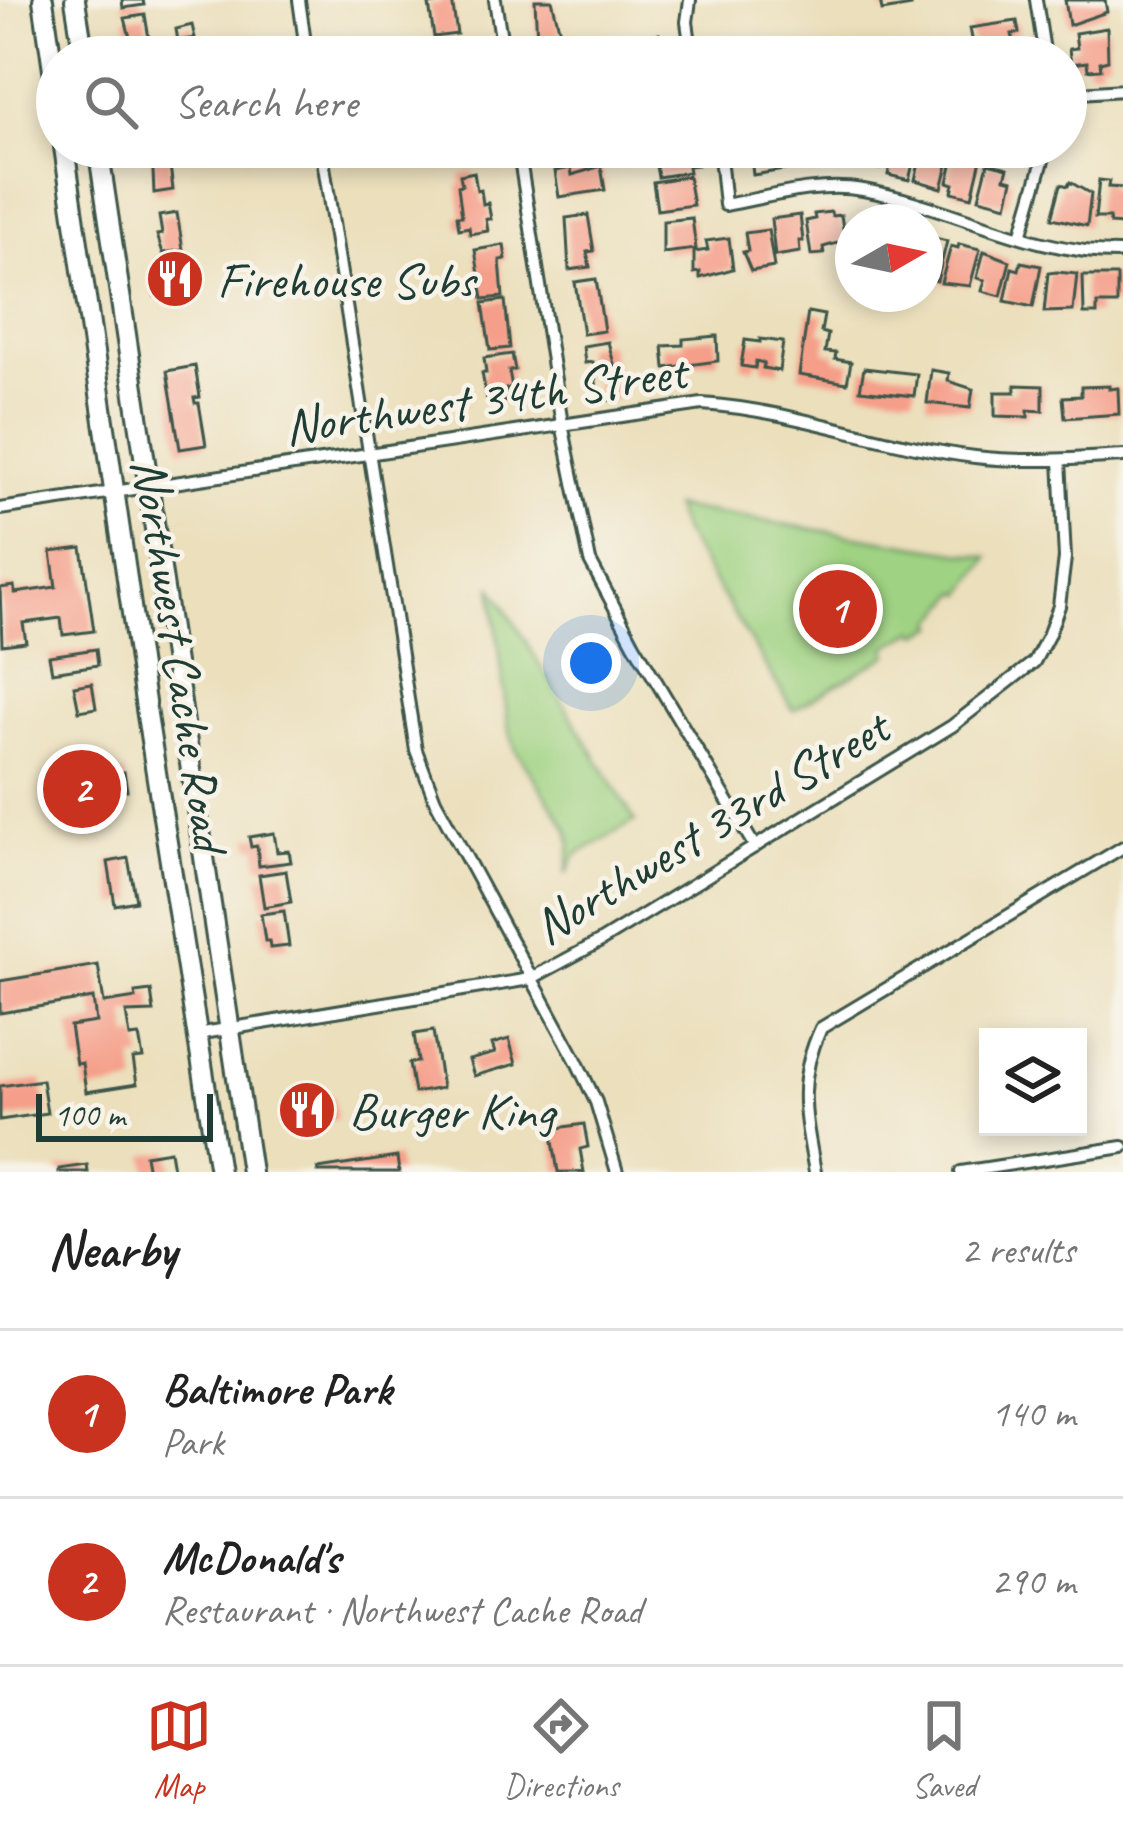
<!DOCTYPE html>
<html lang="en">
<head>
<meta charset="utf-8">
<style>
  body { margin:0; font-family:Caveat,sans-serif; background:#f2f2f2; color:#222 }
  .controls { position:absolute; right:36px; bottom:36px; display:grid; overflow:hidden; border-radius:0px; box-shadow:0 6px 18px #0003 }
  .controls button { width:108px; height:108px; display:grid; place-items:center; padding:0; border:0; border-bottom:3px solid #e0e0e0; background:#fff; color:#222; font:60px sans-serif }
  .compass { position:absolute; left:835px; top:204px; width:108px; height:108px; border-radius:50%; background:#fff; box-shadow:0 6px 18px #0003; rotate:81deg }
  .scale { position:absolute; left:36px; bottom:30px; width:177px; box-sizing:border-box; padding-left:12px; border:6px solid #1f3d34; border-top:0; font-size:33px; line-height:42px; white-space:nowrap; color:#1f3d34; -webkit-text-stroke:9px #f7f3e8; paint-order:stroke }
  .you { position:absolute; left:591px; top:663px; width:42px; height:42px; margin:-30px; border:9px solid #fff; border-radius:50%; background:#1a73e8; box-shadow:0 0 0 18px #1a73e833 }
  .badge { display:grid; place-items:center; width:78px; height:78px; border-radius:50%; background:#c8321e; color:#fff; font-size:39px; font-weight:700 }
  .pin { position:absolute; translate:-50% -50%; border:6px solid #fff; box-shadow:0 3px 12px #0006 }
  .list { margin:0; padding:0; list-style:none }
  h2 { display:flex; justify-content:space-between; align-items:center; height:156px; margin:0; padding:0 48px; font-size:51px }
  h2 small { font-size:39px; font-weight:400; color:#767676 }
  .list li { display:grid; grid-template-columns:78px 1fr auto; gap:36px; align-items:center; box-sizing:border-box; height:168px; padding:0 48px; border-top:3px solid #e0e0e0 }
  .list b { display:block; font-size:45px; white-space:nowrap }
  .list p { margin:0; font-size:39px; white-space:nowrap; color:#767676 }
  .list em { font-size:39px; font-style:normal; color:#767676 }
  .icon { flex:none; width:66px; height:66px; fill:none; stroke:currentColor; stroke-width:2; stroke-linecap:round; stroke-linejoin:round }
  .map { position:relative; flex:none; width:1123px; height:1172px; overflow:hidden }
  .search { position:absolute; background:#fff; box-shadow:0 6px 18px #0003; left:36px; right:36px; top:36px; height:132px; display:flex; align-items:center; gap:30px; box-sizing:border-box; padding:0 42px; border-radius:66px; color:#767676; font-size:45px }
  .sheet { height:492px; background:#fff }
  nav { display:flex; justify-content:space-around; align-items:center; box-sizing:border-box; height:168px; border-top:3px solid #e0e0e0; background:#fff; font-size:33px; color:#767676 }
  nav a { display:grid; justify-items:center; gap:6px }
  nav .on { color:#c8321e }
  .map>svg:first-child { display:block }
</style>
</head>
<body>
<div class="map">
<svg width="1123" height="1172" viewBox="0 0 1123 1172">
  <rect width="100%" height="100%" fill="#f7f3e8"/>
  <filter id="ink" filterUnits="userSpaceOnUse"><feTurbulence type="fractalNoise" baseFrequency=".00833" numOctaves="2"/><feDisplacementMap in="SourceGraphic" scale="24" xChannelSelector="R" yChannelSelector="G"/><feConvolveMatrix kernelMatrix="1 2 1 2 8 2 1 2 1" color-interpolation-filters="sRGB"/></filter>
  <filter id="wash" filterUnits="userSpaceOnUse"><feTurbulence type="fractalNoise" baseFrequency=".004" numOctaves="4" result="noise"/><feDisplacementMap in="SourceGraphic" scale="48" xChannelSelector="R" yChannelSelector="G"/><feGaussianBlur stdDeviation="2.7" result="paint"/><feColorMatrix in="noise" values="0 0 0 0 0 0 0 0 0 0 0 0 0 0 0 0 0 1.4 0 .05"/><feComposite in="paint" operator="in"/></filter>
  <g filter="url(#wash)">
    <rect width="100%" height="100%" fill="#ebdfbc"/>
    <path fill="#9fd282" stroke="#5f885b" stroke-width="3" d="M 673,507 L 989,557 L 964,594 L 959,592 L 934,622 L 936,626 L 919,634 L 916,630 L 886,648 L 889,654 L 793,710 L 681,529 Z
      M 492,586 L 635,821 L 576,855 L 566,875 L 571,844 L 568,829 L 516,750 L 508,726 Z"/>
    <g id="blocks">
      <path fill="#f59f8a" d="M 122,0 L 143,0 L 144,5 L 123,8 Z
        M 440,0 L 452,0 L 457,34 L 434,37 L 429,5 L 441,3 Z
        M 535,0 L 552,0 L 561,36 L 537,40 Z
        M 880,0 L 909,0 L 911,6 L 882,11 Z
        M 1065,0 L 1105,0 L 1107,12 L 1069,25 Z
        M 145,15 L 152,56 L 135,57 L 125,18 Z
        M 1017,21 L 1019,33 L 1012,34 L 1015,48 L 985,53 L 983,43 L 973,44 L 970,28 Z
        M 192,25 L 195,38 L 178,41 L 176,29 Z
        M 1107,28 L 1108,60 L 1100,62 L 1101,69 L 1088,70 L 1087,62 L 1071,64 L 1069,49 L 1077,48 L 1075,33 Z
        M 659,34 L 661,50 L 667,49 L 668,57 L 633,57 L 630,39 Z
        M 458,43 L 460,57 L 436,57 L 434,47 Z
        M 173,147 L 174,156 L 169,157 L 173,190 L 154,193 L 152,149 Z
        M 462,147 L 489,147 L 490,153 L 464,158 Z
        M 668,147 L 694,147 L 697,165 L 688,166 L 689,172 L 658,177 L 653,149 Z
        M 750,147 L 774,147 L 776,157 L 788,155 L 790,169 L 753,175 Z
        M 817,147 L 846,147 L 848,157 L 819,162 Z
        M 855,147 L 885,147 L 879,169 L 852,162 Z
        M 889,147 L 917,147 L 909,180 L 888,175 L 890,166 L 885,165 Z
        M 923,147 L 951,153 L 942,188 L 915,180 Z
        M 955,153 L 981,159 L 972,197 L 952,192 L 954,184 L 948,182 Z
        M 988,163 L 1008,168 L 1005,178 L 1013,180 L 1007,205 L 979,198 Z
        M 601,166 L 605,190 L 559,197 L 555,171 L 571,168 L 572,175 Z
        M 474,172 L 477,191 L 481,190 L 483,204 L 488,203 L 491,219 L 486,219 L 488,231 L 470,234 L 469,227 L 459,229 L 457,216 L 462,216 L 458,186 L 462,185 L 460,175 Z
        M 688,176 L 693,205 L 657,210 L 653,182 Z
        M 1099,180 L 1109,181 L 1108,187 L 1123,188 L 1123,225 L 1110,224 L 1109,218 L 1095,218 Z
        M 1070,182 L 1091,194 L 1087,226 L 1052,218 L 1061,184 L 1068,186 Z
        M 831,212 L 832,216 L 841,215 L 845,241 L 823,247 L 824,254 L 811,255 L 806,221 L 815,219 L 814,214 Z
        M 177,213 L 183,250 L 163,253 L 157,235 L 162,234 L 159,216 Z
        M 588,215 L 594,251 L 587,252 L 590,267 L 569,270 L 566,218 Z
        M 800,215 L 803,241 L 799,241 L 800,252 L 775,256 L 771,219 Z
        M 692,218 L 696,249 L 663,253 L 663,221 Z
        M 768,230 L 774,267 L 751,271 L 743,252 L 748,251 L 745,233 Z
        M 927,236 L 947,241 L 937,281 L 925,278 Z
        M 729,238 L 733,269 L 700,278 L 700,272 L 694,273 L 694,252 L 708,250 L 706,241 Z
        M 959,244 L 980,249 L 970,286 L 941,283 L 951,246 L 958,248 Z
        M 504,245 L 506,259 L 500,260 L 503,297 L 483,299 L 475,250 Z
        M 984,251 L 1010,261 L 1001,296 L 982,291 L 985,280 L 977,278 Z
        M 1021,262 L 1041,266 L 1033,307 L 1005,301 L 1012,268 L 1019,270 Z
        M 190,268 L 194,291 L 155,296 L 152,274 Z
        M 1057,272 L 1077,274 L 1073,311 L 1044,312 L 1048,273 Z
        M 1083,276 L 1117,276 L 1117,304 L 1097,304 L 1097,314 L 1084,314 Z
        M 596,279 L 604,331 L 583,334 L 575,282 Z
        M 505,300 L 510,348 L 490,350 L 483,303 Z
        M 808,312 L 824,315 L 821,332 L 828,334 L 825,352 L 836,353 L 835,359 L 851,362 L 847,383 L 799,375 Z
        M 717,336 L 718,361 L 665,368 L 663,346 L 683,345 L 683,339 Z
        M 760,339 L 783,342 L 779,371 L 763,368 L 764,363 L 756,361 L 755,368 L 741,366 L 745,340 L 760,342 Z
        M 608,342 L 615,367 L 612,368 L 616,399 L 599,402 L 593,362 L 585,363 L 583,346 Z
        M 512,354 L 515,370 L 509,371 L 512,388 L 506,389 L 508,401 L 488,405 L 482,373 L 486,373 L 484,358 Z
        M 195,366 L 200,397 L 194,398 L 195,403 L 199,403 L 206,445 L 180,449 L 167,371 Z
        M 864,368 L 917,374 L 914,396 L 860,390 Z
        M 931,370 L 949,373 L 948,381 L 973,389 L 970,408 L 927,403 Z
        M 1015,385 L 1043,386 L 1043,411 L 1028,410 L 1028,417 L 995,416 L 995,392 L 1015,392 Z
        M 1109,386 L 1109,389 L 1118,388 L 1119,414 L 1065,418 L 1063,397 L 1081,396 L 1081,387 Z
        M 82,548 L 94,631 L 63,635 L 61,618 L 23,623 L 26,642 L 2,645 L 0,588 L 14,586 L 15,593 L 56,587 L 51,552 Z
        M 96,649 L 98,665 L 52,672 L 49,656 Z
        M 92,683 L 96,708 L 79,711 L 74,686 Z
        M 124,772 L 127,790 L 45,807 L 41,785 Z
        M 274,833 L 277,852 L 289,851 L 291,862 L 259,866 L 257,846 L 251,847 L 249,837 Z
        M 128,858 L 136,901 L 115,905 L 108,862 Z
        M 286,871 L 291,902 L 264,907 L 259,875 Z
        M 284,911 L 289,946 L 270,948 L 269,941 L 265,941 L 261,914 Z
        M 98,965 L 104,1003 L 136,998 L 135,993 L 151,991 L 154,1012 L 126,1013 L 130,1037 L 139,1036 L 143,1058 L 133,1059 L 137,1084 L 86,1092 L 82,1063 L 76,1064 L 70,1026 L 96,1022 L 93,998 L 0,1013 L 0,981 Z
        M 433,1031 L 442,1088 L 414,1093 L 409,1063 L 418,1062 L 414,1034 Z
        M 509,1039 L 516,1064 L 474,1076 L 469,1060 L 495,1053 L 492,1044 Z
        M 42,1080 L 47,1113 L 0,1120 L 0,1086 Z
        M 333,1096 L 337,1119 L 286,1128 L 282,1105 Z
        M 584,1124 L 588,1147 L 580,1149 L 584,1172 L 558,1172 L 551,1129 Z
        M 170,1151 L 173,1169 L 148,1172 L 145,1155 Z
        M 397,1157 L 399,1172 L 318,1172 L 318,1169 Z
        M 87,1165 L 88,1172 L 59,1172 L 59,1169 Z"/>
    </g>
  </g>
  <g filter="url(#ink)">
    <use href="#blocks" fill-opacity="0" stroke="#3e5548" stroke-width="3"/>
    <g fill="none" stroke-linecap="round" stroke-linejoin="round">
      <g stroke="#3e5548" stroke-width="16">
        <path id="street" d="M 299,0 L 307,57
          M 495,0 L 504,57
          M 690,0 L 687,22 L 692,57
          M 1036,0 L 1045,57
          M 1066,94 L 1123,90
          M 321,147 L 416,750 L 435,800 L 576,1060 L 596,1102 L 617,1172
          M 518,147 L 562,424 L 590,561 L 634,644 L 755,847
          M 719,147 L 725,205 C 770,197 818,182 863,190 C 951,205 1032,255 1123,253
          M 519,152 L 547,147
          M 1021,236 L 1047,147
          M 0,509 L 702,404 C 794,410 883,446 975,457 C 1024,463 1074,459 1123,456
          M 197,1034 L 530,979 L 599,942 L 952,726 L 1034,662 L 1048,636 L 1059,606 L 1065,558 L 1060,460
          M 815,1172 C 805,1115 796,1082 821,1028 L 1123,847
          M 961,1172 L 1123,1147"/>
      </g>
      <g stroke="#3e5548" stroke-width="24">
        <path id="primary" d="M 43,0 L 57,97
          M 75,0 L 84,57
          M 64,147 L 146,709 L 219,1172
          M 98,147 L 251,1172"/>
      </g>
      <use href="#street" stroke="#fff" stroke-width="10"/>
      <use href="#primary" stroke="#fff" stroke-width="18"/>
    </g>
  </g>
  <defs>
    <g id="restaurant-disc" transform="scale(3)"><circle r="9.5" fill="#c8321e" stroke="#f7f3e8"/><path d="M-5-6h1v4h1v-4h1v4h1v-4h1v5L-1.5 .5V6h-2V.5L-5-1ZM5-6V6H3V1.5H1.5Q1.5-4 5-6Z" fill="#fff"/></g>
  </defs>
  <g fill-rule="evenodd">
    <use href="#restaurant-disc" x="175" y="279"/>
    <use href="#restaurant-disc" x="307" y="1110"/>
  </g>
  <g text-anchor="middle" stroke-width="9" stroke-linejoin="round" paint-order="stroke">
    <g font-size="51" fill="#1f3d34" stroke="#f7f3e8" text-anchor="start">
      <text x="217" y="297">Firehouse Subs</text>
      <text x="349" y="1128">Burger King</text>
    </g>
    <g font-size="51" fill="#1f3d34" stroke="#f7f3e8">
      <text transform="translate(485 398) rotate(-8)" y="18">Northwest 34th Street</text>
      <text transform="translate(181 654) rotate(81)" y="18">Northwest Cache Road</text>
      <text transform="translate(710 826) rotate(-31)" y="18">Northwest 33rd Street</text>
    </g>
  </g>
</svg>
<div class="controls">
<button><svg class="icon" aria-label="layers" viewBox="0 0 24 24"><path d="M12 4l9 5-9 5-9-5zM3 14l9 5 9-5"/></svg></button>
</div>
<svg class="compass" viewBox="-18 -18 36 36"><path d="M0-13l5 13h-10z" fill="#e53935"/><path d="M0 13l5-13h-10z" fill="#767676"/></svg>
<div class="scale">100 m</div>
<div class="you"></div>
<div class="pin badge" style="left:838px;top:609px">1</div>
<div class="pin badge" style="left:82px;top:789px">2</div>
<div class="search"><svg class="icon" aria-label="search" viewBox="0 0 24 24"><circle cx="10" cy="10" r="6"/><path d="M15 15l6 6"/></svg>Search here</div>
</div>
<section class="sheet">
<h2>Nearby<small>2 results</small></h2>
<ul class="list">
<li><span class="badge">1</span><div><b>Baltimore Park</b><p>Park</p></div><em>140 m</em></li>
<li><span class="badge">2</span><div><b>McDonald's</b><p>Restaurant · Northwest Cache Road</p></div><em>290 m</em></li>
</ul>
</section>
<nav>
<a class="on"><svg class="icon" aria-label="map" viewBox="0 0 24 24"><path d="M3 6l6-2 6 2 6-2v14l-6 2-6-2-6 2zM9 4v14M15 6v14"/></svg>Map</a>
<a><svg class="icon" aria-label="directions" viewBox="0 0 24 24"><path d="M12 3l9 9-9 9-9-9zM9 14v-3h6M13 9l2 2-2 2"/></svg>Directions</a>
<a><svg class="icon" aria-label="saved" viewBox="0 0 24 24"><path d="M7 4h10v16l-5-4-5 4z"/></svg>Saved</a>
</nav>
</body>
</html>
